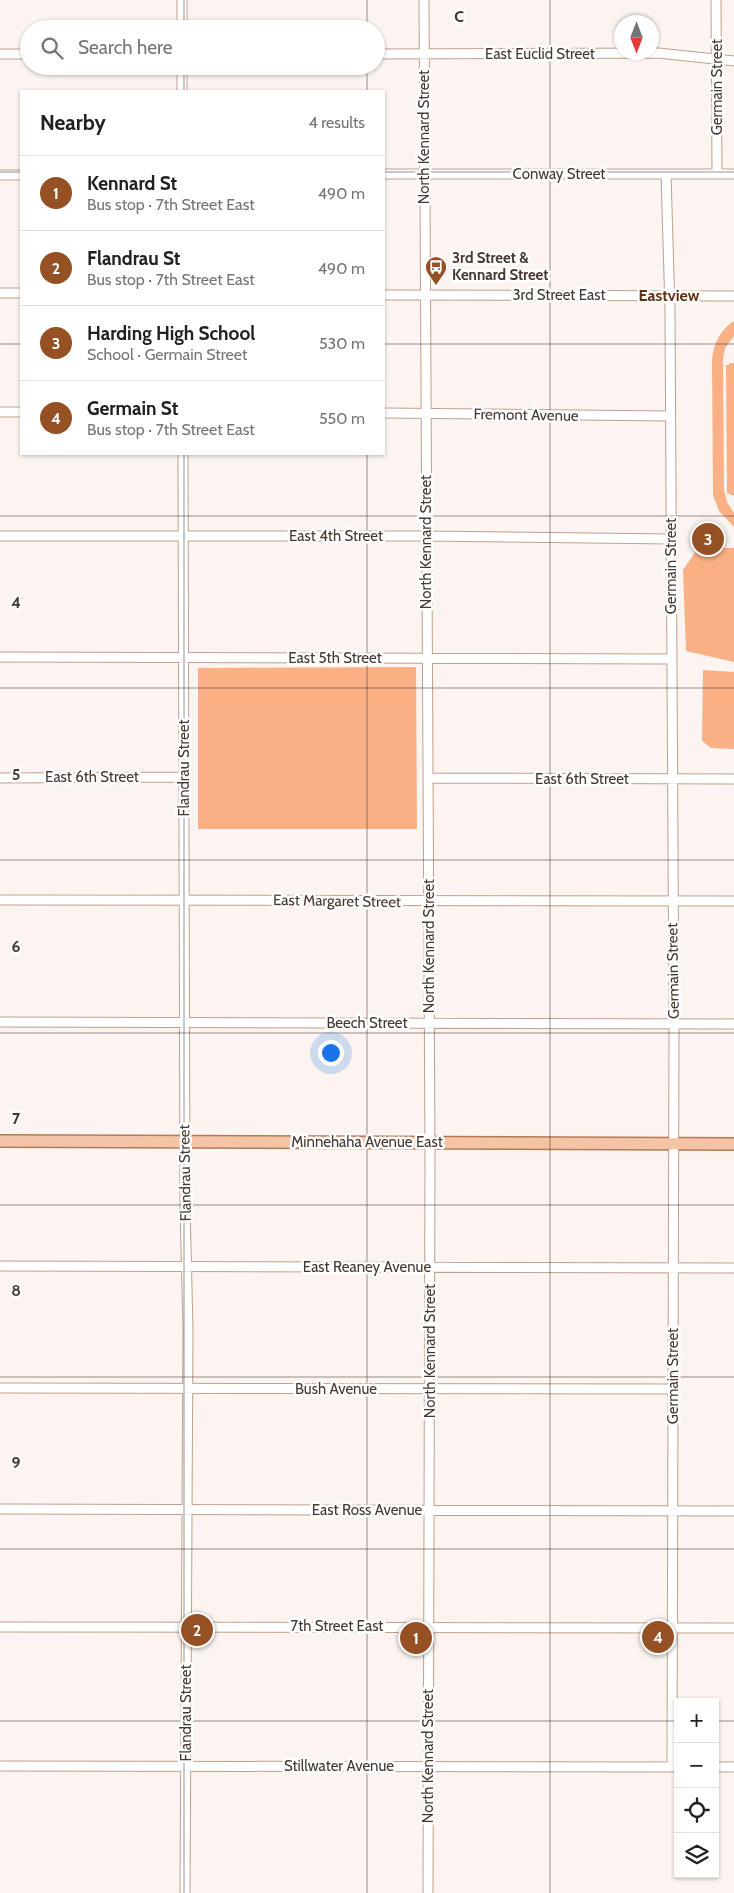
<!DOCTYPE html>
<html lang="en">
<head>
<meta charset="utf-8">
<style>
  body { margin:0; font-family:Cabin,sans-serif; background:#f2f2f2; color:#202124 }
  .controls { position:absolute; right:15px; bottom:15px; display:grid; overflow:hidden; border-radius:0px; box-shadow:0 1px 4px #0004 }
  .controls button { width:45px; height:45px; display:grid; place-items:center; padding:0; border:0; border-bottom:1px solid #e0e0e0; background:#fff; color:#202124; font:25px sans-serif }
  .compass { position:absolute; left:614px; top:15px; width:45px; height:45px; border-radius:50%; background:#fff; box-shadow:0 1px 4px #0004; rotate:180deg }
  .you { position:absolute; left:330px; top:1052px; width:18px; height:18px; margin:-12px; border:4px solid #fff; border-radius:50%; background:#1a73e8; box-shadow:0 0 0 8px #1a73e833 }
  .badge { display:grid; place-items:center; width:32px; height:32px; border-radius:50%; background:#955124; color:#fff; font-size:16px; font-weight:700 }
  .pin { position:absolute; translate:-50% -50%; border:2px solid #fff; box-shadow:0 1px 5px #0006 }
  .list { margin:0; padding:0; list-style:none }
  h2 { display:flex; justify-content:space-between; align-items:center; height:65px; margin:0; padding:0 20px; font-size:21px }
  h2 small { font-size:16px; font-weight:400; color:#757577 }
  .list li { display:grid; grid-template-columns:32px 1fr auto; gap:15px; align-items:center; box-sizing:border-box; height:75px; padding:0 20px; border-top:1px solid #e0e0e0 }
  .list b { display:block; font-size:19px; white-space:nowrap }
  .list p { margin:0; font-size:16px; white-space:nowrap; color:#757577 }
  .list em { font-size:16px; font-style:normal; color:#757577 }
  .icon { flex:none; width:28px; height:28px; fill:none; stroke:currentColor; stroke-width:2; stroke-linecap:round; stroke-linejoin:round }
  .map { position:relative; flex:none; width:734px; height:1893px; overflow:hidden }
  .search { position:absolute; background:#fff; box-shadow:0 1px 4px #0004; left:20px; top:20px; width:365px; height:55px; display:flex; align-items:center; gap:12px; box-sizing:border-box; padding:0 18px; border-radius:28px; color:#757577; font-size:19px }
  .panel { position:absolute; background:#fff; box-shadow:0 1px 4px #0004; left:20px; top:90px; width:365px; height:365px; border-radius:0px }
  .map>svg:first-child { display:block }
</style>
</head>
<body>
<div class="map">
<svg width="734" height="1893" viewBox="0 0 734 1893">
  <rect width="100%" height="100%" fill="#fbf4f0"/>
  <path fill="#f9b085" d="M 734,321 L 734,336 L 725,348 L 723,359 L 724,490 L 727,502 L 734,513 L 734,527 L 719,511 L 713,495 L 712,359 C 714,343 720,330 734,321 Z
    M 729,363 L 734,363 L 734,496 L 727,493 L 726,365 L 729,365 Z
    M 698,548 L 734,548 L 734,662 L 686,651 L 683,570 Z
    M 416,667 L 417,829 L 198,829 L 198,668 Z
    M 703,670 L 734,672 L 734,749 L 711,748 L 702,741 Z"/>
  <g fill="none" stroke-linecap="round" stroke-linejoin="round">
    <g stroke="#c1a08d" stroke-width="11">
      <path id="minor" d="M 182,0 L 182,29
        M 424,0 L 430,1153 L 428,1893
        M 716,0 L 717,174
        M 0,54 L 29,54
        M 376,54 L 658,53 L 734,61
        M 182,66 L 182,91
        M 384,174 L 734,174
        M 666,174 L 670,309 L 674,1024 L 672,1767
        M 0,175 L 21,175
        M 0,293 L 21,293
        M 384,295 L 734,296
        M 0,412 L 21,412
        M 384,413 L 669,416
        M 183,454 L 185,1206 L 188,1329 L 185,1893
        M 0,536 L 426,536 L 671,539
        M 0,657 L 671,659
        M 0,778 L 184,777
        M 429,778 L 734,779
        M 0,900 L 734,901
        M 0,1022 L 734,1024
        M 0,1266 L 734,1268
        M 0,1388 L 673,1389
        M 0,1509 L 734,1511
        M 0,1627 L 734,1628
        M 0,1766 L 678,1767
        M 715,1767 L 734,1767"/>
    </g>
    <g stroke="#b47a56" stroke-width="14">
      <path id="major" d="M 0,1141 L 734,1144"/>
    </g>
    <use href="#minor" stroke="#fff" stroke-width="9"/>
    <use href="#major" stroke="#f5c4a6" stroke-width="11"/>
  </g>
  <path fill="none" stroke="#463830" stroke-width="1" stroke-opacity="0.55" d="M 184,0 L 184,29M 367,0 L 367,29M 550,0 L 550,1893M 184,66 L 184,91M 367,66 L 367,91M 0,172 L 21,172M 384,172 L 734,172M 0,344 L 21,344M 384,344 L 734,344M 184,454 L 184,1893M 367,454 L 367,1893M 0,516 L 734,516M 0,688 L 734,688M 0,860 L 734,860M 0,1033 L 734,1033M 0,1205 L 734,1205M 0,1377 L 734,1377M 0,1549 L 734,1549M 0,1721 L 678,1721M 715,1721 L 734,1721"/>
  <defs>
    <g id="bus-pin" transform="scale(1.125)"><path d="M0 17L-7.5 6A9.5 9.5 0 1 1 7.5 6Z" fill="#955124" stroke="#fff"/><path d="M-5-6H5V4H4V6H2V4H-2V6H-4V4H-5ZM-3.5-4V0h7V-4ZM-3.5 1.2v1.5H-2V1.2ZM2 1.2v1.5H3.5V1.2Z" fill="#fff"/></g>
  </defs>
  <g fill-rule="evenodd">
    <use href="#bus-pin" x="436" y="267"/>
  </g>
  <g text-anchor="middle" stroke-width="5" stroke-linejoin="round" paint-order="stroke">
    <g font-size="15" fill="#463830" stroke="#fff">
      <text x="540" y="59">East Euclid Street</text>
      <text transform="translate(717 87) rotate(-90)" y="5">Germain Street</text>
      <text transform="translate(424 137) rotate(-90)" y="5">North Kennard Street</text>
      <text x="559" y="179">Conway Street</text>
      <text x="559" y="300">3rd Street East</text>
      <text transform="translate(526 415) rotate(1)" y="5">Fremont Avenue</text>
      <text x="336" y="541">East 4th Street</text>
      <text transform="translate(426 542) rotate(-90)" y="5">North Kennard Street</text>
      <text transform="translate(671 566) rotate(-90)" y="5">Germain Street</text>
      <text x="335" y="663">East 5th Street</text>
      <text transform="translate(184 768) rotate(-90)" y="5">Flandrau Street</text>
      <text x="92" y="782">East 6th Street</text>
      <text x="582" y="784">East 6th Street</text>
      <text transform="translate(337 901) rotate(1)" y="5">East Margaret Street</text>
      <text transform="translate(429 946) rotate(-90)" y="5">North Kennard Street</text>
      <text transform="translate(673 971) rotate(-91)" y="5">Germain Street</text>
      <text x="367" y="1028">Beech Street</text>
      <text x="367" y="1147">Minnehaha Avenue East</text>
      <text transform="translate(185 1173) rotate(-91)" y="5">Flandrau Street</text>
      <text x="367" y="1272">East Reaney Avenue</text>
      <text transform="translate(430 1351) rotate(-90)" y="5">North Kennard Street</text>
      <text transform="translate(673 1376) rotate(-90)" y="5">Germain Street</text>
      <text x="336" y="1394">Bush Avenue</text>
      <text x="367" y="1515">East Ross Avenue</text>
      <text x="337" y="1631">7th Street East</text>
      <text transform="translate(186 1713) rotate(-90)" y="5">Flandrau Street</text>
      <text transform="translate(428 1756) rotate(-90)" y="5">North Kennard Street</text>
      <text x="339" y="1771">Stillwater Avenue</text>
    </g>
    <g font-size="15" font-weight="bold" fill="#463830" stroke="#fff" text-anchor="start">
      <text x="452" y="263">3rd Street &amp;<tspan x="452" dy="17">Kennard Street</tspan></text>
    </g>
    <g font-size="16" font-weight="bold" fill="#603112" stroke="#fff">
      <text x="669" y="301">Eastview</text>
    </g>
  </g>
  <g font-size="16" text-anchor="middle" font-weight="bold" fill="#463830" stroke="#fff" stroke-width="5" stroke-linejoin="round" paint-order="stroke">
    <text x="459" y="22">C</text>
    <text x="16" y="608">4</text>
    <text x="16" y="780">5</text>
    <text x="16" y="952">6</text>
    <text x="16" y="1124">7</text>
    <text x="16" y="1296">8</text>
    <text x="16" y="1468">9</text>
  </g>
</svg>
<div class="controls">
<button>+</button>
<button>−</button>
<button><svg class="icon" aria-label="locate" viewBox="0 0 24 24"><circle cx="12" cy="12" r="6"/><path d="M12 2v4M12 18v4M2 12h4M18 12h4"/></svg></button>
<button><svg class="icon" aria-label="layers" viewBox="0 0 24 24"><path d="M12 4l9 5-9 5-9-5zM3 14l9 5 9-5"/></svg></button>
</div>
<svg class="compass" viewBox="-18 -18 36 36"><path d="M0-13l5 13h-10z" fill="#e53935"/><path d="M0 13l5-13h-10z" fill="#757577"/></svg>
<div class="you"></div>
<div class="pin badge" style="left:416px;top:1638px">1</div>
<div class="pin badge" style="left:197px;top:1630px">2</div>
<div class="pin badge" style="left:708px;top:539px">3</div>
<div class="pin badge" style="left:658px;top:1637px">4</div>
<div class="search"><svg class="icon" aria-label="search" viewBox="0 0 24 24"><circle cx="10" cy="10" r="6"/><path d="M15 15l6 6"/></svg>Search here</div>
<section class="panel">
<h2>Nearby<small>4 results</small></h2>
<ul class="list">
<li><span class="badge">1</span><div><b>Kennard St</b><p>Bus stop · 7th Street East</p></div><em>490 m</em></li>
<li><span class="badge">2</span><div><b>Flandrau St</b><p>Bus stop · 7th Street East</p></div><em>490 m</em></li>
<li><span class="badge">3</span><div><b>Harding High School</b><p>School · Germain Street</p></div><em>530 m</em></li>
<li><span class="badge">4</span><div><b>Germain St</b><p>Bus stop · 7th Street East</p></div><em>550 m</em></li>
</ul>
</section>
</div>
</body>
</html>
